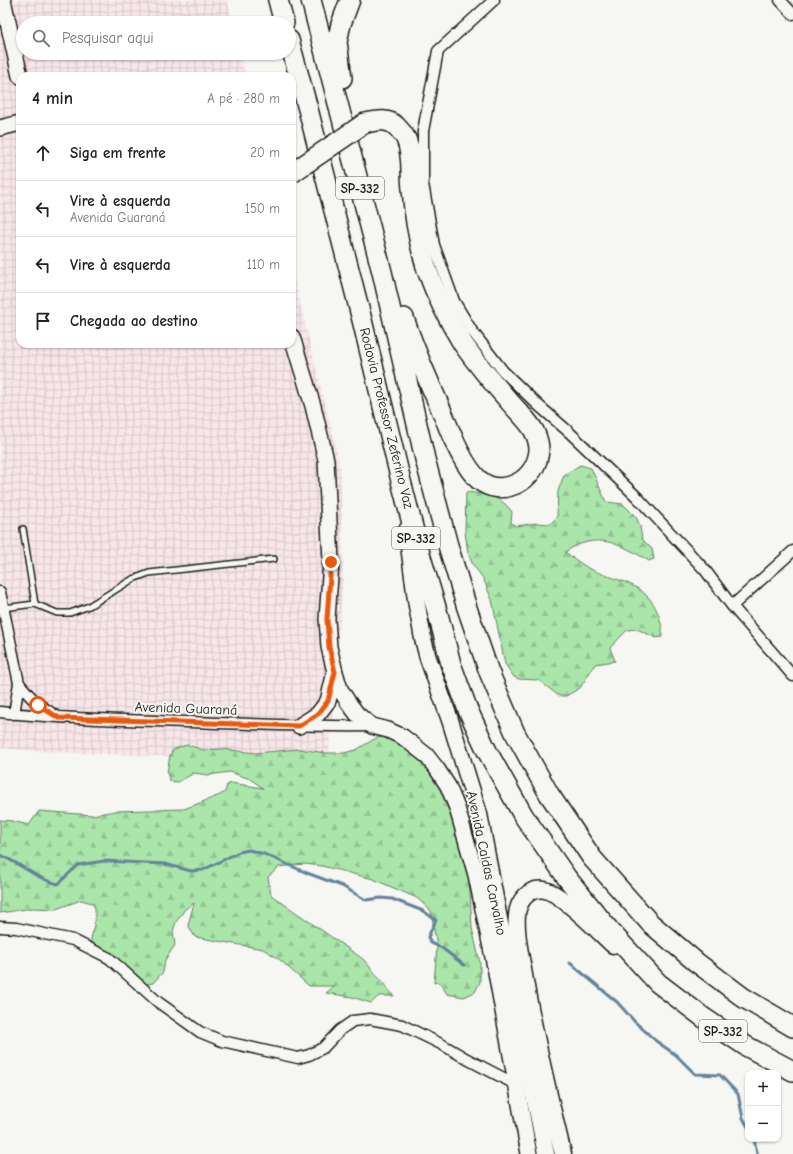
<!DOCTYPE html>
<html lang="pt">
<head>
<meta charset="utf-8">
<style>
  body { margin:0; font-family:"Comic Neue",sans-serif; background:#f2f2f2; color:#202124 }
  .controls { position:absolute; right:12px; bottom:12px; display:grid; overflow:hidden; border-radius:8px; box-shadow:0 1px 3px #0004 }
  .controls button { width:36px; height:36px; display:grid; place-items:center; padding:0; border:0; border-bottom:1px solid #e0e0e0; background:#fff; color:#202124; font:20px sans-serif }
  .stop { position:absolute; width:12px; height:12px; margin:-9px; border:3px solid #ea580c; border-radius:50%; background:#fff }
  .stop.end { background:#ea580c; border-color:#fff; box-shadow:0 1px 4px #0008 }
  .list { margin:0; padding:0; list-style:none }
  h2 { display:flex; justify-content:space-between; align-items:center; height:52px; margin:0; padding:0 16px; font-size:17px }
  h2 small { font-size:13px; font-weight:400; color:#757577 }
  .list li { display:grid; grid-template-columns:26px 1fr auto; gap:12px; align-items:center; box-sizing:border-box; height:56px; padding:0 16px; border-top:1px solid #e0e0e0 }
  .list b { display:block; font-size:15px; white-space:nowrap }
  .list p { margin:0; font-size:13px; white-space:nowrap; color:#757577 }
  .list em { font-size:13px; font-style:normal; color:#757577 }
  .icon { flex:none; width:22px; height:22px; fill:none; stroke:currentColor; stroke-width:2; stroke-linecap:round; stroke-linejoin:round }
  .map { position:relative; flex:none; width:793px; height:1154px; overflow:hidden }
  .search { position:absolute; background:#fff; box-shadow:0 1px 3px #0004; left:16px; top:16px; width:280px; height:44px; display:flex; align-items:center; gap:10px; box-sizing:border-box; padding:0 14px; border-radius:22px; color:#757577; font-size:15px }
  .panel { position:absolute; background:#fff; box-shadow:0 1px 3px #0004; left:16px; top:72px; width:280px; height:276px; border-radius:12px }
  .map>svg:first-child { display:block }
</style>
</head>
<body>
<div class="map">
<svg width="793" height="1154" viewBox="0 0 793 1154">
  <defs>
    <pattern id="industrial-grid" width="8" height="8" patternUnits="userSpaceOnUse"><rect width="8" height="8" fill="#f8e7ea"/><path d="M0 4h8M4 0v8" fill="none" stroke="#d4c6c8"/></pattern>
    <pattern id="forest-firs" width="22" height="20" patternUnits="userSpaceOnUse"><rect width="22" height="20" fill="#aae5aa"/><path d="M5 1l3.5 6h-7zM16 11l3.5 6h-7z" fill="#92c492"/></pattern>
  </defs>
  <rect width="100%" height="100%" fill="#f6f6f2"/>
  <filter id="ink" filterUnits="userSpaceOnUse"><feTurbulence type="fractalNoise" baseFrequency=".025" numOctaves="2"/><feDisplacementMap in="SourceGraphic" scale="8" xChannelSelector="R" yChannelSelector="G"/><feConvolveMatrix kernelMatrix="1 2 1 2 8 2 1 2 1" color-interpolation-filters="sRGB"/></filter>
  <g filter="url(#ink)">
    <path fill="url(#industrial-grid)" d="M 0,0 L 227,0 L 233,23 L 23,23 L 23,53 L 240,53 L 245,76 L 20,76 L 20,344 L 292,344 L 292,272 L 336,448 L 340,470 L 342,516 L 343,578 L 329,753 L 156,756 L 47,752 L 0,748 Z"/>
    <path fill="url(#forest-firs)" stroke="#638063" d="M 580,465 L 591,468 L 606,502 L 623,504 L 636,517 L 640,526 L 642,539 L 652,549 L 654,559 L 649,561 C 619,543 597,531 565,552 C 572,557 580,563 588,568 C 616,582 647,581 659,616 C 661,624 663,629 662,637 L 656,638 L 637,629 L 627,630 L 610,648 L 615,661 L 595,664 L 580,688 L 566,696 L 559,696 L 538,680 L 519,679 L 514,677 L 505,664 L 492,600 L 483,578 L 473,565 L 468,553 L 465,532 L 466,492 C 485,494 500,495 512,512 L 511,523 L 516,526 L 537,523 L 550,524 L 557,517 L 558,491 L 564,475 Z
      M 387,736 L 404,746 L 438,778 L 468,856 L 472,928 L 480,963 L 480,982 L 475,992 L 464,997 L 447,994 L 440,983 L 437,982 L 434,983 L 437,946 L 431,911 L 417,898 L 373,879 L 322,866 L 304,864 L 279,867 L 268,877 L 271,895 L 363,959 C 374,971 383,984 394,996 L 379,996 L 371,1003 L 352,997 L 326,993 L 334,986 L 309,986 L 279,959 L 263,949 L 195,937 L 188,925 L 194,903 L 185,909 L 176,922 L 173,931 L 175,945 L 165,960 L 163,972 L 153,983 L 142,985 L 90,954 L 89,949 L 95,920 L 95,908 L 92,903 L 81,900 L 56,909 L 33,908 L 0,913 L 0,820 L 12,821 L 29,825 L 39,811 L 92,815 L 115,811 L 184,809 L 220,795 L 225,792 L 227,785 L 231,783 L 263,788 L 250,779 L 230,772 L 208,775 L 194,773 L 178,782 L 170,781 L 167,773 L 170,755 L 173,750 L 179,747 L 188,745 L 203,750 L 221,749 L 256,753 L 299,749 L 326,753 L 344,753 L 356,750 L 376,738 Z"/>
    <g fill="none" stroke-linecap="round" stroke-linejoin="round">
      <path stroke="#64849c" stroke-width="3" d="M 0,855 C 20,863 36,879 58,884 L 78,865 L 104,861 L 165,864 L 191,871 L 203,870 L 239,852 L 249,850 L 264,854 L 307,873 L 342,886 L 366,900 L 381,898 L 392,899 L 423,911 L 436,920 L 428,937 L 431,943 L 442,948 L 464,965
        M 570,963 L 617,1002 L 635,1022 L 656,1041 L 676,1055 L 695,1074 L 720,1075 L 738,1094 L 743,1118 L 748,1127
        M 754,1139 L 757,1154"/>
      <g stroke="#1c1c1c" stroke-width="8">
        <path id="lane" d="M 23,529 L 35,604
          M 3,608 L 35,604 L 57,613 L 70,613 L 89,606 L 133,579 L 149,573 L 274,559"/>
      </g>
      <g stroke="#1c1c1c" stroke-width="13">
        <path id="street" d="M 494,0 L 438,51 L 423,131 L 423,184 L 434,245 L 454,301 L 472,331 L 503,371 L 538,405 L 569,432 L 637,497 L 705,570 L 732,606 L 793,676
          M 780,0 L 793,14
          M 0,592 L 19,683 L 14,714
          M 732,606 L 793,551
          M 19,683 C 32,700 40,706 58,717
          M 0,712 C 63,719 127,720 190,722 C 251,724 312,727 372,726
          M 0,927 L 16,928 L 73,940 L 109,958 L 158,1002 L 200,1032 L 222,1041 L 298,1058 L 309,1055 L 323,1048 L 340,1030 L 353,1021 L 370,1019 L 402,1025 L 443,1045 L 467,1059 L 517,1085"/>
      </g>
      <g stroke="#1c1c1c" stroke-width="18">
        <path id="secondary" d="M 3,0 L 20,76
          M 0,128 L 20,123
          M 292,337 L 313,406 L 326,460 L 331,562 L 327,619 L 329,647 L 335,672 L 340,689 L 348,702 L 357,714 L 372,726 L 388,730 L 403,737 L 426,755 L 437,769 L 448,786 L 457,808 L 476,875 L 495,967 L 529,1154
          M 299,726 L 318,714 L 328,701 L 335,672"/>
      </g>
      <g stroke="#1c1c1c" stroke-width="19">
        <path id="primary" d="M 407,530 L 416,600 L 423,639 L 428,658 L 450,720 L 479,814 L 524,1050 L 538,1114 L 546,1154
          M 563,1154 C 549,1095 534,1035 524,975 C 521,956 515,935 517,915 C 518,901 529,887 545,890 C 561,893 599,932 613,945"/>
      </g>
      <g stroke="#1c1c1c" stroke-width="22">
        <path id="highway" d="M 278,0 L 284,23
          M 311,0 L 382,272 L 425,459 L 449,549 L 467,608 L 489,672 L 515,733 L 549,794 L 592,858 L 650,923 L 696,962 L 744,998 L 793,1027
          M 289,40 L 308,109 L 362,320 L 401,481 L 420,554 L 438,614 L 451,664 L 468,710 L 487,751 L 523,815 L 567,878 L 610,931 L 658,983 L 704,1018 L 746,1046 L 793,1071
          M 342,78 L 337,42 L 341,24 L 350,0
          M 365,123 C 377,121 387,118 396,126 C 400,130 404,135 406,139 C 413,154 410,173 412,189 C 414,216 419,244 427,270 C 436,295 449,321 463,344 C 477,364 493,383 509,401 C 517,411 528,420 534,431 C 537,437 539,444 539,450 C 538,465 529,478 516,484 C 503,490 490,489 479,480 C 462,465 449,428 440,407 C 427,378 414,349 404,318"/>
      </g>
      <use href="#lane" stroke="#f6f6f2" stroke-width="5"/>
      <use href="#street" stroke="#f6f6f2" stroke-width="10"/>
      <use href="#secondary" stroke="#f6f6f2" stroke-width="15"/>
      <use href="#primary" stroke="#f6f6f2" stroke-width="16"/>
      <use href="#highway" stroke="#f6f6f2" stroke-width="19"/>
      <g stroke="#1c1c1c" stroke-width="22" stroke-linecap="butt">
        <path id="highway-bridge" d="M 292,173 L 365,123"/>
      </g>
      <use href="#highway-bridge" stroke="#f6f6f2" stroke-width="19"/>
    </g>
  </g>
  <g fill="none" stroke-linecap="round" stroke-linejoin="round" filter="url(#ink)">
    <path stroke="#ea580c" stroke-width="5" d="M 38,705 L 59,718 L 299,726 L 318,714 L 328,701 L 335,672 L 329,647 L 327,619 L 331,562"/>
  </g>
  <g text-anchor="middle" stroke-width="4" stroke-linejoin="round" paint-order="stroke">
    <g fill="#f6f6f2" stroke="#5d5d5c" stroke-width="1">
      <rect x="336" y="177" width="48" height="22" rx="3"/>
      <rect x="392" y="527" width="48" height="22" rx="3"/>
      <rect x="699" y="1020" width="48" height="22" rx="3"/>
    </g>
    <g font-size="13" font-weight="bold" fill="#1c1c1c">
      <text x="360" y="193">SP-332</text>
      <text x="416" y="543">SP-332</text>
      <text x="723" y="1036">SP-332</text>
    </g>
    <g font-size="14" fill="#1c1c1c" stroke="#f6f6f2">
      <text transform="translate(387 418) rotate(76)" y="5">Rodovia Professor Zeferino Vaz</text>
      <text transform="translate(186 708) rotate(2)" y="5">Avenida Guaraná</text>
      <text transform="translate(487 863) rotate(78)" y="5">Avenida Caldas Carvalho</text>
    </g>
  </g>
</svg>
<div class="controls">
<button>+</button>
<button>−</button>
</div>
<div class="stop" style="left:38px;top:705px"></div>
<div class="stop end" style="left:331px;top:562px"></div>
<div class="search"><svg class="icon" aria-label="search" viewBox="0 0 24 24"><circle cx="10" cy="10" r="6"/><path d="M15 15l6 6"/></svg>Pesquisar aqui</div>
<section class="panel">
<h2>4 min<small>A pé · 280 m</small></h2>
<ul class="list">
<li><svg class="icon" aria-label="ahead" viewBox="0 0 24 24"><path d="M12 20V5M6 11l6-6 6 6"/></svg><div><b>Siga em frente</b></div><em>20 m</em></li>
<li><svg class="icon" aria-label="left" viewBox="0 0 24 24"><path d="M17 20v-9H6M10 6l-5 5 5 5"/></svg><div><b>Vire à esquerda</b><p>Avenida Guaraná</p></div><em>150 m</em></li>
<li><svg class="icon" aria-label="left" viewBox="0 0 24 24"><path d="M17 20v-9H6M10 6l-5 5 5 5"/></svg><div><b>Vire à esquerda</b></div><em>110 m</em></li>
<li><svg class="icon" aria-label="arrive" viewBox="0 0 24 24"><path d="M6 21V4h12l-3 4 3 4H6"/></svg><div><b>Chegada ao destino</b></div></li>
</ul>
</section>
</div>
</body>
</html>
